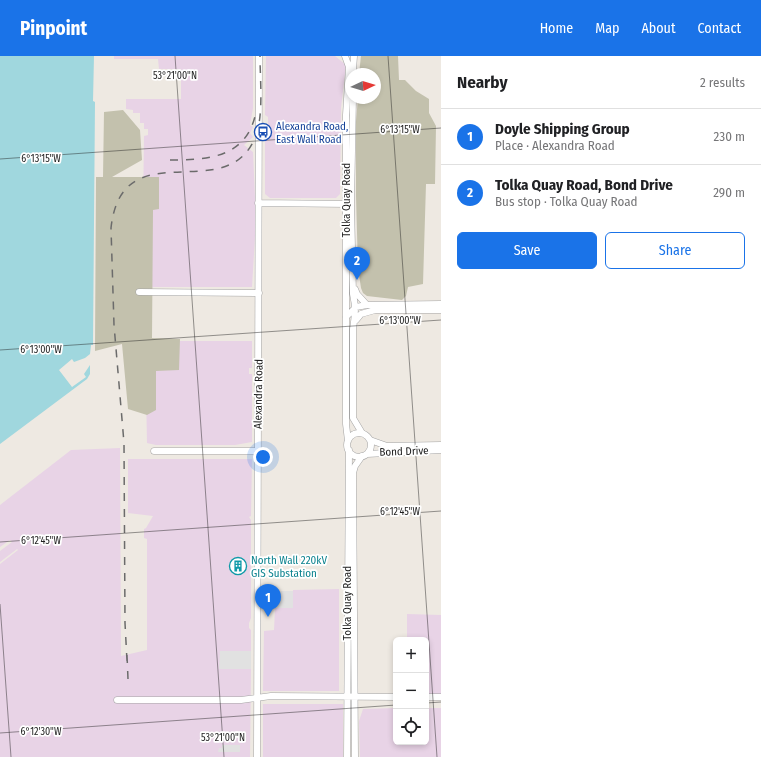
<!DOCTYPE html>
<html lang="en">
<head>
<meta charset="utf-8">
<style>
  body { margin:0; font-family:"Fira Sans Condensed",sans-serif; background:#f2f2f2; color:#202124 }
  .controls { position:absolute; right:12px; bottom:12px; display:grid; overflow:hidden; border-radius:6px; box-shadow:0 2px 6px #0003 }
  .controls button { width:36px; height:36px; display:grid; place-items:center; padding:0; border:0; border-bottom:1px solid #e0e0e0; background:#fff; color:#202124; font:20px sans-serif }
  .compass { position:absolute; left:345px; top:12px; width:36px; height:36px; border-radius:50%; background:#fff; box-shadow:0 2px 6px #0003; rotate:86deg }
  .you { position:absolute; left:263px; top:401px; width:14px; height:14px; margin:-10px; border:3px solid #fff; border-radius:50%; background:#1a73e8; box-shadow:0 0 0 6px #1a73e833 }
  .badge { display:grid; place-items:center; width:26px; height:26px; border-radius:50%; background:#1a73e8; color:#fff; font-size:13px; font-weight:700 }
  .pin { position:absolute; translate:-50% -33px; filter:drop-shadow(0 1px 2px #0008) }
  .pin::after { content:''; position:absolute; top:21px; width:14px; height:12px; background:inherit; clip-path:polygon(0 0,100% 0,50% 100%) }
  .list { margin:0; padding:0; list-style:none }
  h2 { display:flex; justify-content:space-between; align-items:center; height:52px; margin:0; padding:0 16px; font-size:17px }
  h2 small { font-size:13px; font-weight:400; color:#757577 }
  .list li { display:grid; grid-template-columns:26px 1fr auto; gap:12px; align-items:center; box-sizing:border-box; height:56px; padding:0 16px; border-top:1px solid #e0e0e0 }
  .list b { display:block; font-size:15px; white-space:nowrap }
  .list p { margin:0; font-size:13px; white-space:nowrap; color:#757577 }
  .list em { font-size:13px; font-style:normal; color:#757577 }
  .actions { display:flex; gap:8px; padding:12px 16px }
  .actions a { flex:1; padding:9px 0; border:1px solid #1a73e8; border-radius:6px; text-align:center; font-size:14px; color:#1a73e8 }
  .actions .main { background:#1a73e8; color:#fff }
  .icon { flex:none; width:22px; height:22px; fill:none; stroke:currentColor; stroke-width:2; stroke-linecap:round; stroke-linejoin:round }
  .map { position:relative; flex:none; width:441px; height:701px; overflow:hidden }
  header { display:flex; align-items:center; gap:24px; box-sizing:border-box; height:56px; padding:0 20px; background:#1a73e8; color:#fff }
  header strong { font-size:19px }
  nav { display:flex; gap:22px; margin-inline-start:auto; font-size:14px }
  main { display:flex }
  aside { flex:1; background:#fff }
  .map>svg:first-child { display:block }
</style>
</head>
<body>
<header>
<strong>Pinpoint</strong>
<nav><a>Home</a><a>Map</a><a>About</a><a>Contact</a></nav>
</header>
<main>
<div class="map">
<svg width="441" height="701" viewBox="0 0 441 701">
  <rect width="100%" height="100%" fill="#eee9e2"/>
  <path fill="#e8d3e6" d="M 114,0 L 253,0 L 253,52 L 250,69 L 253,71 L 250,77 L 253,81 L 244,89 L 253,96 L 256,164 L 252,231 L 154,231 L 142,233 L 144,80 L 148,79 L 148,73 L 144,73 L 144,67 L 140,67 L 140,57 L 133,57 L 133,54 L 126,53 L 126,43 L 181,43 L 181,13 L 159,13 L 158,3 L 114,3 Z
    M 266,0 L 335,0 L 346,9 L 341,52 L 340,138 L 336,142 L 270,142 L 265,138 L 265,74 L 268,71 L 268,61 L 265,59 Z
    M 145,285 L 252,285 L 252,312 L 249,312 L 249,318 L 252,318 L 252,386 L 235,389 L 156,389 L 147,387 Z
    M 120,392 L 121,600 L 147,594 L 147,483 L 144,482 L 144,473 L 146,472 L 153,460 L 128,457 L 128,403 L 252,403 L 251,460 L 249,461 L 251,464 L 251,562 L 249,567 L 249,572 L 251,574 L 251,595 L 220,595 L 220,613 L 251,613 L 250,701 L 0,701 L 0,508 L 18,494 L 17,493 L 0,506 L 0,495 L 12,486 L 10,484 L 0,491 L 0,449 L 71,394 Z
    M 339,533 L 339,635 L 263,635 L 264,575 L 274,574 L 275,552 L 293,552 L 293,534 Z
    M 407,558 L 441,559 L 441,641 L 426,641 L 426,584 L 407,584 Z
    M 263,648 L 343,648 L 343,701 L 263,701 Z
    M 396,652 L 396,686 L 426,686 L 426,652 L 441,652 L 441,701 L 360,701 L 359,665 L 363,653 Z"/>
  <path fill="#c3c1ad" d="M 361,0 L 398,0 L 399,24 L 405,24 L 416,35 L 429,43 L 429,57 L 436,70 L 435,128 L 426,128 L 423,228 L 408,231 L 406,240 L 402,244 L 367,240 L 363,237 L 361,232 L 358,212 L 356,140 L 356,65 L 358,42 L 375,42 L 375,18 L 359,18 Z
    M 123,54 L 140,74 L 142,104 L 112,121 L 159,121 L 159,153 L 153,154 L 152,282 L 180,283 L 179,314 L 156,315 L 156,354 L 147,359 L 128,353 L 122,288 L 95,295 L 96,121 L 103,121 L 104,56 Z"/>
  <path fill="#e1e1e1" d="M 274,535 L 293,535 L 293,552 L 274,552 Z
    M 220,595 L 251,595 L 251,613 L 219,613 Z
    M 222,689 L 240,689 L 240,696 L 218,696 L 219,692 L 222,692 Z"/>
  <path fill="#a0d7de" d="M 0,0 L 94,0 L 93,45 L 95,46 L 93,289 L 91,289 L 90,298 L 85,302 L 74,306 L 72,303 L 59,314 L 72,331 L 86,321 L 84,318 L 90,309 L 90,318 L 87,323 L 0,388 Z"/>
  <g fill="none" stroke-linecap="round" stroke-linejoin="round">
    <g stroke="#a4a4a4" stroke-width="7">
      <path id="minor" d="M 345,0 L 349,11 L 346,59 L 346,368 L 348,385
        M 353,14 L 354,0
        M 353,42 L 351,148 L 353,238 C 356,251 355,260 353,273 L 353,362 L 362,377
        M 258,147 L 349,148
        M 355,233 L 357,238 L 367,249
        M 139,236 L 259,237
        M 346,261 L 356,251 L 367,249 L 441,248
        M 356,264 L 361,258 L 375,254 L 441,254
        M347 389a12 12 0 1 1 24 0a12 12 0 1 1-24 0Z
        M 370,384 L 387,390 L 441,389
        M 154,395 L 257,395
        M 367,398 L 441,394
        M 426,641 L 441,641
        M 117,644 L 241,644 L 271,640 L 396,641
        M 257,701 L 259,0
        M 347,701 L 349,394
        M 355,701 L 353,417 L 355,410 L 362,400"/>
    </g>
    <use href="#minor" stroke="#fff" stroke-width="6"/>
    <path stroke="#6b6b6b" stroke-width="1.5" stroke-dasharray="8 8" stroke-linecap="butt" d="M 170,104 C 208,104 247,102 256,56
      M 127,599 L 128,623
      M 127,605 L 125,567 L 124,387 L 114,269 L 111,172 C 122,73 225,152 255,82 C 264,61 260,24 260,0"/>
  </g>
  <path fill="none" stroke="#1d1d1d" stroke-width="1" stroke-opacity="0.45" d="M 175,0 L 224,701M 388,0 L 437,701M 0,103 L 441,72M 0,294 L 441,264M 0,486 L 441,455M 0,548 L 11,701M 426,647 L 441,646M 0,677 L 396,649"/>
  <defs>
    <g id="bus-ring" transform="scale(0.9)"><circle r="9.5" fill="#fff" stroke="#1a4fb4" stroke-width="1.5"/><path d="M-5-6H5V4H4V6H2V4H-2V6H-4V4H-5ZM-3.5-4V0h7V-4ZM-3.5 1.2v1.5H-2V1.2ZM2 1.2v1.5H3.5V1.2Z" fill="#1a4fb4"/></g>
    <g id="building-ring" transform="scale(0.9)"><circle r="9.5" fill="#fff" stroke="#0f9aa8" stroke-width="1.5"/><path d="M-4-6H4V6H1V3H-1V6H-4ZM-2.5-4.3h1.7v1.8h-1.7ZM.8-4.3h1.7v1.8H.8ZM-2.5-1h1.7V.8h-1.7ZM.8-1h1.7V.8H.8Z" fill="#0f9aa8"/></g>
  </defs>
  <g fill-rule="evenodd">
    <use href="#bus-ring" x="263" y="76"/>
    <use href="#building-ring" x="238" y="510"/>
  </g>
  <g text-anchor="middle" stroke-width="3.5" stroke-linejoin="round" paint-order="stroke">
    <g font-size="11" fill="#164399" stroke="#fff" text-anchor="start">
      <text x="276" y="74">Alexandra Road,<tspan x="276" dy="13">East Wall Road</tspan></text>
    </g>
    <g font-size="11" fill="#1d1d1d" stroke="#fff">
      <text transform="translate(346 144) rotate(-90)" y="4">Tolka Quay Road</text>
      <text transform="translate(258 338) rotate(-89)" y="4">Alexandra Road</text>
      <text transform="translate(404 395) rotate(-2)" y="4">Bond Drive</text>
      <text transform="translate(347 547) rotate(-90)" y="4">Tolka Quay Road</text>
    </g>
    <g font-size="11" fill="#0d838f" stroke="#fff" text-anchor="start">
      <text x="251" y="508">North Wall 220kV<tspan x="251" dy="13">GIS Substation</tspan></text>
    </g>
  </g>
  <g font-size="10" text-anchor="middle" fill="#1d1d1d" stroke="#fff" stroke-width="3.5" stroke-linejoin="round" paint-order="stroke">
    <text x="175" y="23">53°21'00"N</text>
    <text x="400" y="77">6°13'15"W</text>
    <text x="41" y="106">6°13'15"W</text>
    <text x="400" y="268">6°13'00"W</text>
    <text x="41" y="297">6°13'00"W</text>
    <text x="400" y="459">6°12'45"W</text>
    <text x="41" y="488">6°12'45"W</text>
    <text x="41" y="679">6°12'30"W</text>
    <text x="223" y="685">53°21'00"N</text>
  </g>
</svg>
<div class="controls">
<button>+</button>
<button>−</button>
<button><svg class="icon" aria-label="locate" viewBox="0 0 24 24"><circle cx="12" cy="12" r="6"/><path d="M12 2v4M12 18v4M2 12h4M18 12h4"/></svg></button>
</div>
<svg class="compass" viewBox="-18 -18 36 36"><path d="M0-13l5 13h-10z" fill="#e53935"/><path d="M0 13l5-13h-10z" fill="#757577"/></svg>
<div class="you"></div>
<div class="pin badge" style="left:268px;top:561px">1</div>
<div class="pin badge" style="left:357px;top:224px">2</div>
</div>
<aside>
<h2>Nearby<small>2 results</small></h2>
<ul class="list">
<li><span class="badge">1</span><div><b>Doyle Shipping Group</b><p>Place · Alexandra Road</p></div><em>230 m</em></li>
<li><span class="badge">2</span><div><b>Tolka Quay Road, Bond Drive</b><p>Bus stop · Tolka Quay Road</p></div><em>290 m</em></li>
</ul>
<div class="actions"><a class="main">Save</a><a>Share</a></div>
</aside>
</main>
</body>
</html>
